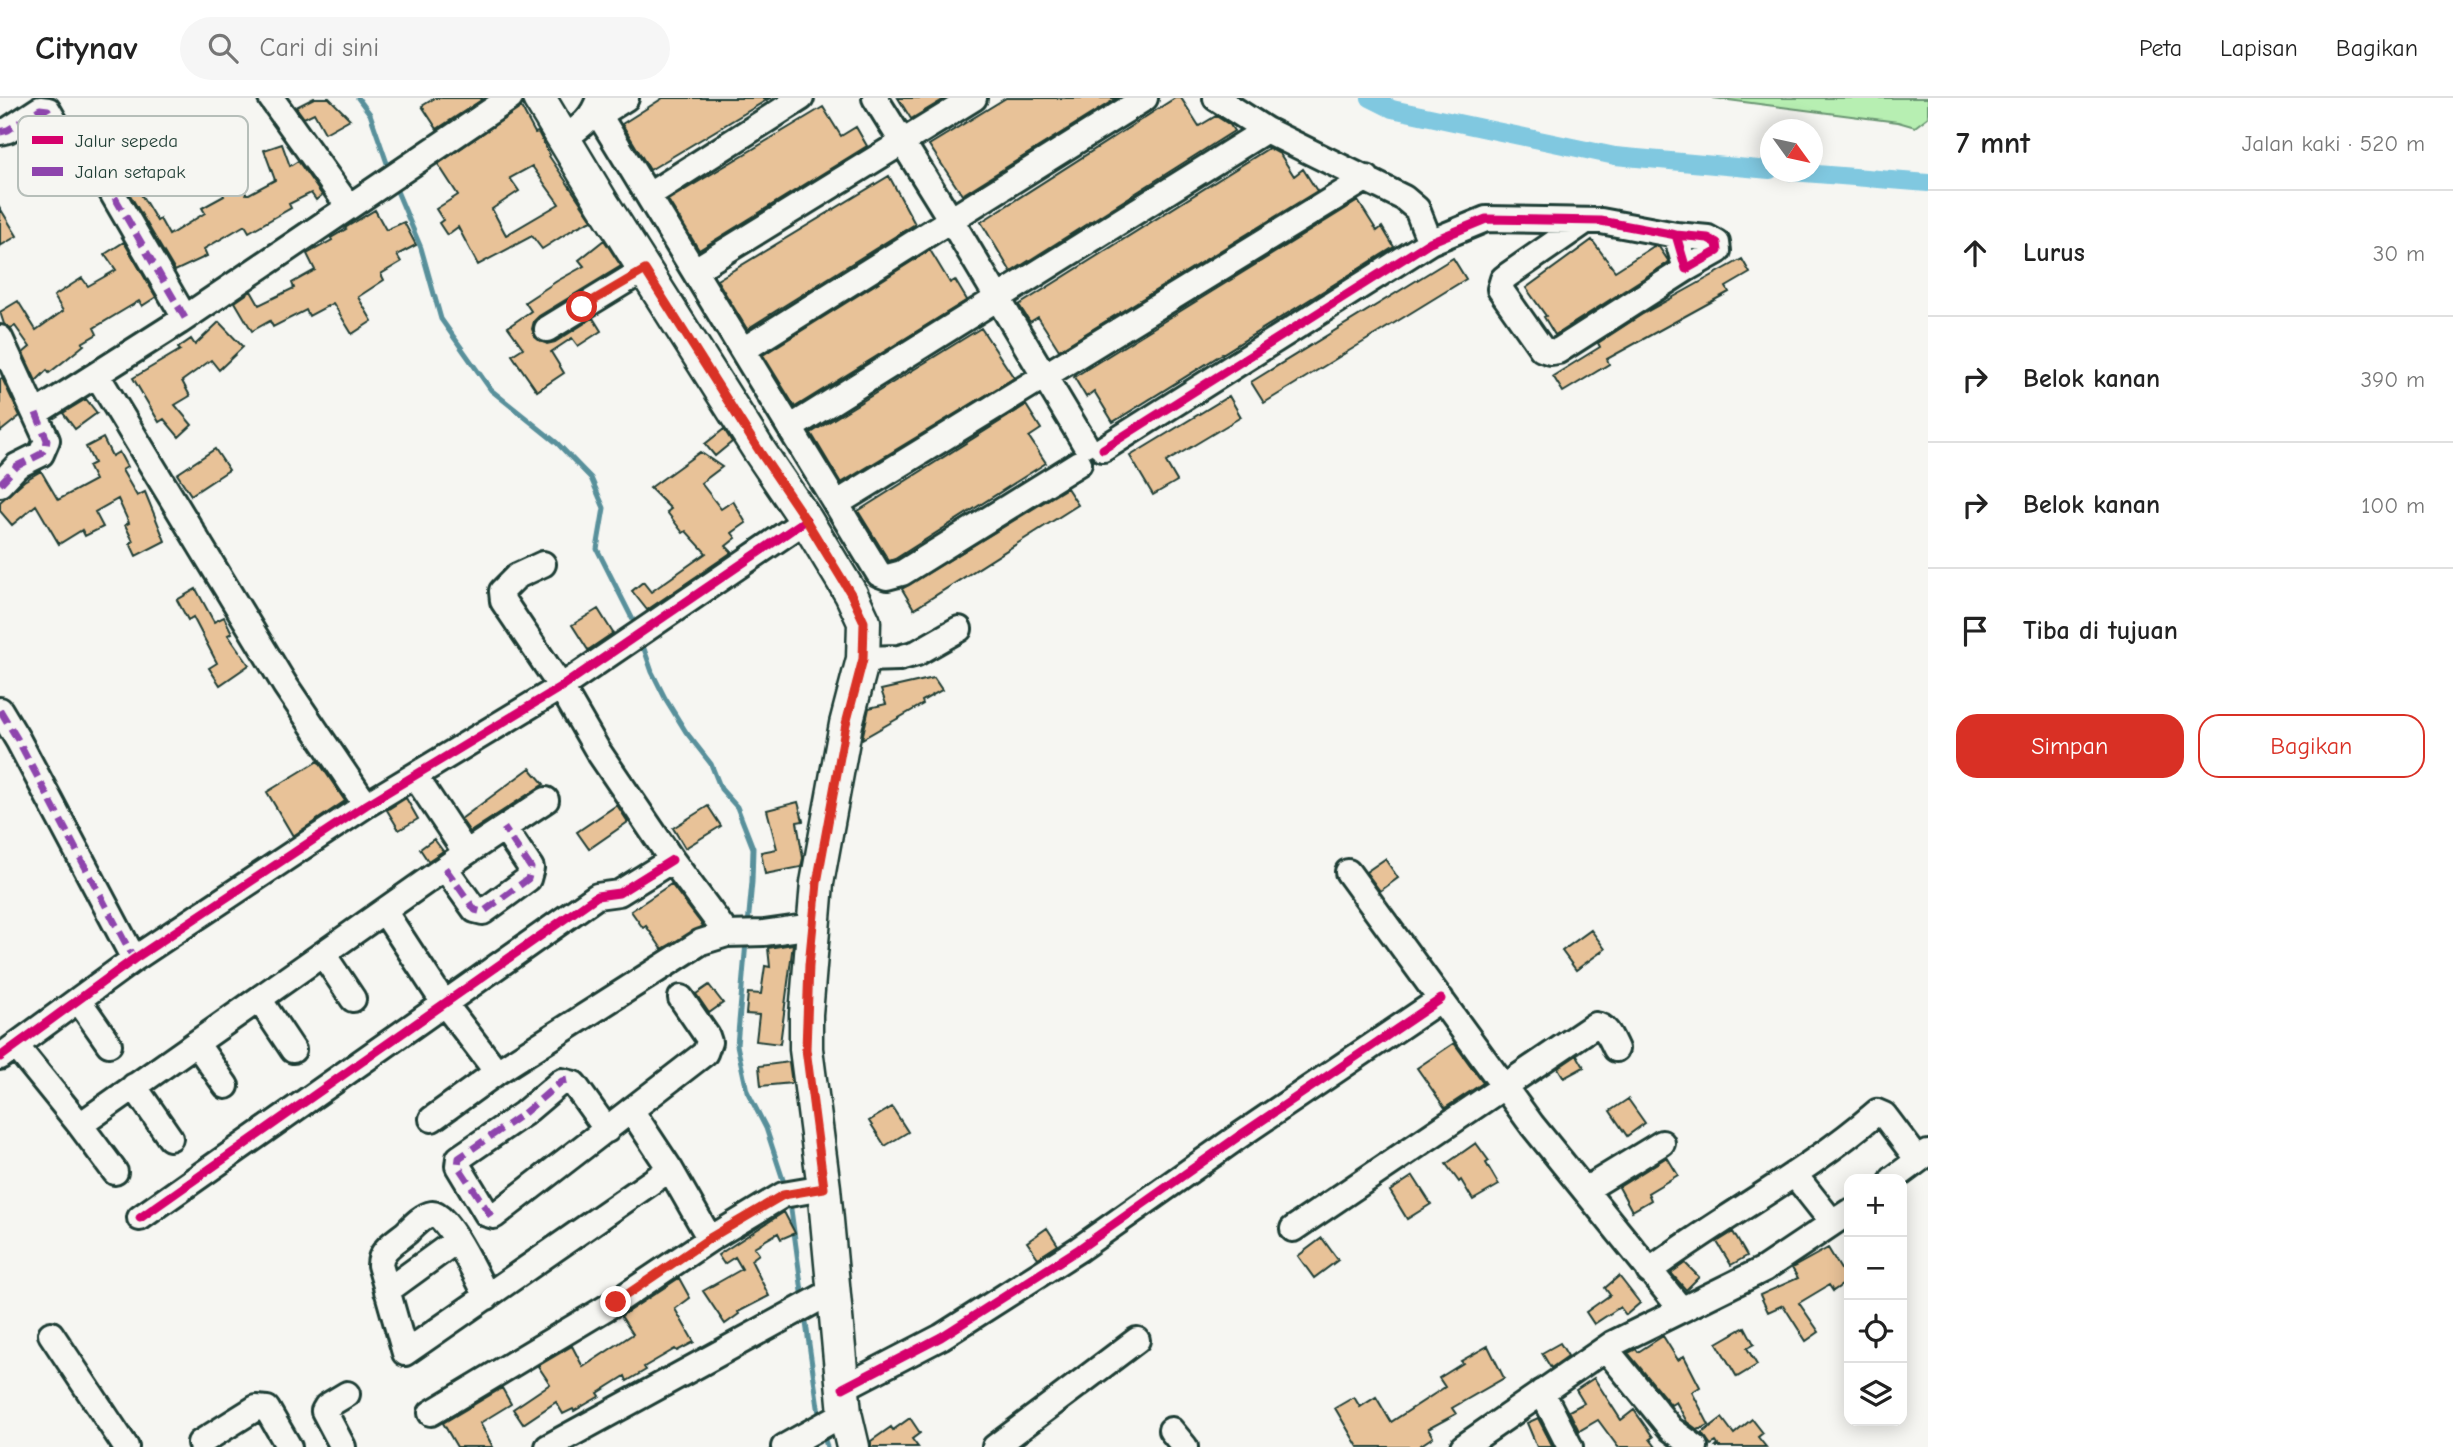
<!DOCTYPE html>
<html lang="id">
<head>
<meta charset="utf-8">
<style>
  body { margin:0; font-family:"Comic Neue",sans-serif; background:#f6f6f6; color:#222 }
  .controls { position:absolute; right:21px; bottom:21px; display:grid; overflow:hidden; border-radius:14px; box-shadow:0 4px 18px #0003 }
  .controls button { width:63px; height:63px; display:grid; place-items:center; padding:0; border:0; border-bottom:2px solid #e0e0e0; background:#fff; color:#222; font:35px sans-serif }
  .compass { position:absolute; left:1760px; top:21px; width:63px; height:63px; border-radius:50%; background:#fff; box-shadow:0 4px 18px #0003; rotate:123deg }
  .stop { position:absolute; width:21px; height:21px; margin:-16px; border:5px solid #d93025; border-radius:50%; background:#fff }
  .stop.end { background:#d93025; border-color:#fff; box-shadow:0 2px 7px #0008 }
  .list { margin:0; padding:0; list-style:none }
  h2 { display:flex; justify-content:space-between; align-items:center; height:91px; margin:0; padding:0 28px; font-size:30px }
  h2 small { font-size:23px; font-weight:400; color:#767676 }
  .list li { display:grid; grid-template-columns:46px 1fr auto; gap:21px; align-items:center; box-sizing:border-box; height:126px; padding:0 28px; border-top:2px solid #e0e0e0 }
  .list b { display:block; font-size:26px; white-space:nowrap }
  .list em { font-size:23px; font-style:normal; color:#767676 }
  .actions { display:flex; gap:14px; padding:21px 28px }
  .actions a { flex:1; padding:16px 0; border:2px solid #d93025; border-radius:21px; text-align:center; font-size:24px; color:#d93025 }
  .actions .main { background:#d93025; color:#fff }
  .icon { flex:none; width:38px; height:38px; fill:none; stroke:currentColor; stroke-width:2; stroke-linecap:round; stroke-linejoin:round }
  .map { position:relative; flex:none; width:1928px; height:1349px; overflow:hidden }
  header { display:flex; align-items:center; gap:42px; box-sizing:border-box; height:98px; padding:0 35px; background:#fff; border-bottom:2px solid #e0e0e0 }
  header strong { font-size:33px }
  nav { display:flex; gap:38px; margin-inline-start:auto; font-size:24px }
  .search { width:490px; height:63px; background:#f6f6f6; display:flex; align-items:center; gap:18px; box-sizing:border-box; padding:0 24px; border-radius:38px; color:#767676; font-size:26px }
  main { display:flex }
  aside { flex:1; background:#fff }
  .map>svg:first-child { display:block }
</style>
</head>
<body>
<header>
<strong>Citynav</strong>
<div class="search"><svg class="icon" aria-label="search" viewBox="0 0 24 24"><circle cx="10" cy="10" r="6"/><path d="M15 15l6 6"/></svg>Cari di sini</div>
<nav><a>Peta</a><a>Lapisan</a><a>Bagikan</a></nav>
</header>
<main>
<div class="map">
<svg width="1928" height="1349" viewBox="0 0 1928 1349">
  <rect width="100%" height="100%" fill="#f6f6f2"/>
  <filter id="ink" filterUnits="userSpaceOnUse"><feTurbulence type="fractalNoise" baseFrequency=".0143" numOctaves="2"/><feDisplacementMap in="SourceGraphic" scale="14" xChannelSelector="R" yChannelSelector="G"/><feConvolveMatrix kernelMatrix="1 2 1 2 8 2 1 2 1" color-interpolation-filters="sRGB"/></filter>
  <g filter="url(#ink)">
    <path fill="#b7efb2" stroke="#6b9673" stroke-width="2" d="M 1713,0 L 1928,0 L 1928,19 L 1915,29 L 1898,24 Z"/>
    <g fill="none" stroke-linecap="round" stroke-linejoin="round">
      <path stroke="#59909b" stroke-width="5" d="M 358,0 L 370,16 L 389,71
        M 394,86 L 421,150 L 441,221 L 491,292 L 557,345 L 591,380 L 604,410 L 597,451 L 637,530
        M 641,542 L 652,574 L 665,600 L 686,634 L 711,666 L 721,691 L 737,709 L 753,750 L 752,784 L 748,827
        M 746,844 L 737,947 L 747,993 L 766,1030 L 786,1091
        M 790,1104 L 803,1201
        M 805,1218 L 820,1323
        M 823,1335 L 827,1349"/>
      <path stroke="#80c8e0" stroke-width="18" d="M 1370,0 L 1392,11 L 1615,58 L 1770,72
        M 1792,74 L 1928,85"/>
    </g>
    <path fill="#e8c298" stroke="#1f3d34" stroke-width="2" fill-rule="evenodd" d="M 314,0 L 329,0 L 350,21 L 325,35 L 314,15 L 304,20 L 296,9 Z
      M 435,0 L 482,0 L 483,1 L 437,31 L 422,8 Z
      M 663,0 L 770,0 L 650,72 L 622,26 Z
      M 898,0 L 946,0 L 911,21 Z
      M 1006,0 L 1117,0 L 962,97 L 929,47 Z
      M 1175,0 L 1181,0 L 1199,28 L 1216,18 L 1230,27 L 1234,33 L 1011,174 L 981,124 Z
      M 521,9 L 535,35 L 538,34 L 550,57 L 549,58 L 592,122 L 577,129 L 542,151 L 532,138 L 478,167 L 458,129 L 447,137 L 439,125 L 443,122 L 436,111 L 458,97 L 438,66 ZM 532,68 L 559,106 L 506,137 L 492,111 L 519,93 L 510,80 Z
      M 823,9 L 841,38 L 856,29 L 867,48 L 699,152 L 668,102 Z
      M 282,46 L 290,68 L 298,63 L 322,97 L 316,102 L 311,95 L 289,106 L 291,110 L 249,134 L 245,127 L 204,151 L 207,158 L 175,173 L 117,75 L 132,66 L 143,83 L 136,88 L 157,123 L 160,121 L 169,137 L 205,115 L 202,110 L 224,98 L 220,91 L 237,81 L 246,96 L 249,96 L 275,82 L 264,52 Z
      M 1269,50 L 1280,56 L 1294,78 L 1303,71 L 1317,93 L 1059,252 L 1038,219 L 1030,224 L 1019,207 Z
      M 889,78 L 915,126 L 747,231 L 717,182 Z
      M 1358,103 L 1377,133 L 1382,129 L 1394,149 L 1113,324 L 1094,293 L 1086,299 L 1074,279 Z
      M 0,110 L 17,138 L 0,148 Z
      M 375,112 L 386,132 L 404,124 L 416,147 L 397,157 L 401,164 L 381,176 L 384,182 L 358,199 L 372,223 L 352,236 L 333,205 L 309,218 L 306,212 L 273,229 L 270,223 L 252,233 L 235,204 L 251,193 L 259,207 L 294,190 L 292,185 L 315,172 L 307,156 L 332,142 L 331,140 L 346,131 L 345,130 Z
      M 604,142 L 621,168 L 539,218 L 534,223 L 532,231 L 535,239 L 547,246 L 555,244 L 593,220 L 601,233 L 578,248 L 572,240 L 551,254 L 564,275 L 537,293 L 512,257 L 523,250 L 508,229 L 531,213 L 525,204 L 557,183 L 584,168 L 579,162 Z
      M 1592,142 L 1615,173 L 1654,148 L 1659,149 L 1669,164 L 1555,237 L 1544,219 L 1546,218 L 1526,190 Z
      M 124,144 L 156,199 L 142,208 L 139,203 L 94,230 L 97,236 L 82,245 L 84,247 L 63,264 L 49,275 L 47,272 L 36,283 L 23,255 L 30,249 L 15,228 L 11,230 L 4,226 L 0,214 L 18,203 L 36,232 L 63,213 L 54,198 L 82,180 L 88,188 L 116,172 L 105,156 Z
      M 930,152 L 950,185 L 955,182 L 967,202 L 795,309 L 763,257 Z
      M 1453,160 L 1466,181 L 1264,305 L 1251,284 Z
      M 1742,161 L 1750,175 L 1726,189 L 1729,194 L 1607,261 L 1609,266 L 1563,294 L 1553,278 L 1600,249 L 1598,245 L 1641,217 Z
      M 219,224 L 243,249 L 219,272 L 211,262 L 182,283 L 190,298 L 175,307 L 192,327 L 179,339 L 164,321 L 159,324 L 133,280 L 180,252 L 178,250 L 191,241 L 195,247 Z
      M 981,230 L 1014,280 L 841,385 L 811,335 Z
      M 2,280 L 20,318 L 0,334 L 0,281 Z
      M 1229,298 L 1241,319 L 1166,364 L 1177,383 L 1153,397 L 1130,358 Z
      M 86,301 L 97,315 L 75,331 L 63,315 Z
      M 1026,307 L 1041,331 L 1029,339 L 1046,365 L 895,461 L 889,463 L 858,413 Z
      M 724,331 L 732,344 L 715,358 L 705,346 Z
      M 103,340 L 112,358 L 119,354 L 127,369 L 122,372 L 137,398 L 145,394 L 165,443 L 136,458 L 130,445 L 133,443 L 125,427 L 129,425 L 118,401 L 95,414 L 103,429 L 85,438 L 82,432 L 59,446 L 36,407 L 12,427 L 0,413 L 0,404 L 24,383 L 41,373 L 58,402 L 95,382 L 88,368 L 94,365 L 86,349 Z
      M 215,351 L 229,372 L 191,397 L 177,376 Z
      M 700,354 L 722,369 L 701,385 L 721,411 L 733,403 L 746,425 L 732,435 L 736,440 L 726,448 L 732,454 L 647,512 L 632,493 L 643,484 L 651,494 L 706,455 L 686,433 L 683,435 L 667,414 L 671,411 L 650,390 Z
      M 1067,390 L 1078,407 L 914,511 L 902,491 Z
      M 196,491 L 214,524 L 224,519 L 232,535 L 228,537 L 249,567 L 220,587 L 209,570 L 217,565 L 193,519 L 188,522 L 177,502 Z
      M 598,511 L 613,535 L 588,552 L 572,527 Z
      M 934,580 L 942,592 L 922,603 L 923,606 L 862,641 L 869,610 L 886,606 L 881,592 Z
      M 318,663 L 345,703 L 293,738 L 267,694 Z
      M 530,670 L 544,686 L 470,734 L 461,721 Z
      M 406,700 L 418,721 L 399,732 L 387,712 Z
      M 798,704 L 803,723 L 797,724 L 803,760 L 801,769 L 765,776 L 761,754 L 777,751 L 767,712 Z
      M 617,707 L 628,724 L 589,751 L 577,734 Z
      M 708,708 L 721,728 L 685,750 L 673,730 Z
      M 434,741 L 443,753 L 428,763 L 420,751 Z
      M 1385,761 L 1398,780 L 1380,793 L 1366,774 Z
      M 671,786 L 703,828 L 662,851 L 646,828 L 643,830 L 631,813 Z
      M 1591,832 L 1605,851 L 1576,872 L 1562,853 Z
      M 793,846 L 780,946 L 756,943 L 759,917 L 746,916 L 748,895 L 761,896 L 765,868 L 770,869 L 768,850 Z
      M 709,887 L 723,905 L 709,915 L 696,896 Z
      M 1454,945 L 1483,985 L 1445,1010 L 1417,970 Z
      M 1577,957 L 1584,969 L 1564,980 L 1558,970 Z
      M 789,964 L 792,985 L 761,988 L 759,968 Z
      M 1628,1001 L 1645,1025 L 1627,1038 L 1610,1013 Z
      M 892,1009 L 908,1034 L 885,1048 L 869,1023 Z
      M 1476,1045 L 1489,1063 L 1486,1065 L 1499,1087 L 1473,1102 L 1461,1082 L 1459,1084 L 1446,1066 Z
      M 1667,1059 L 1678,1077 L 1648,1095 L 1651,1102 L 1632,1113 L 1619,1089 Z
      M 1413,1078 L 1431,1106 L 1407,1121 L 1390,1093 Z
      M 784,1114 L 795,1135 L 781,1141 L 778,1135 L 754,1149 L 759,1156 L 751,1162 L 769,1198 L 738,1214 L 739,1216 L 725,1226 L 703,1193 L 742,1171 L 735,1159 L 724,1166 L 718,1157 Z
      M 1047,1130 L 1058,1147 L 1038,1160 L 1027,1144 Z
      M 1733,1134 L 1747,1158 L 1731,1167 L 1717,1144 Z
      M 1322,1140 L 1338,1162 L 1314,1180 L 1298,1158 Z
      M 1828,1150 L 1848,1183 L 1833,1193 L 1829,1187 L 1799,1205 L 1819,1234 L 1806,1243 L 1783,1207 L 1768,1214 L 1760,1197 L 1798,1180 L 1792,1170 Z
      M 1685,1165 L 1699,1179 L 1686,1192 L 1671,1175 Z
      M 1619,1178 L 1640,1205 L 1626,1217 L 1620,1209 L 1594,1226 L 1586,1214 L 1610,1197 L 1605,1190 Z
      M 679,1180 L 690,1200 L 675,1211 L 694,1244 L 677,1253 L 675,1251 L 644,1269 L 646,1272 L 627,1283 L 625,1278 L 598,1295 L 600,1298 L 574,1313 L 573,1311 L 563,1316 L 556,1304 L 523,1326 L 513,1311 L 550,1286 L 538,1268 L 572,1248 L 583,1269 L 633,1236 L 621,1218 Z
      M 1745,1229 L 1754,1246 L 1747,1250 L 1757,1267 L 1737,1279 L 1717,1245 Z
      M 1663,1238 L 1678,1262 L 1684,1258 L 1700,1289 L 1692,1294 L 1709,1327 L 1698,1332 L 1687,1324 L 1676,1304 L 1671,1307 L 1628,1255 L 1636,1251 L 1638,1254 Z
      M 1560,1245 L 1568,1258 L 1551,1270 L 1542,1255 Z
      M 1488,1248 L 1504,1280 L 1452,1310 L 1456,1316 L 1428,1331 L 1433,1339 L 1418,1349 L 1358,1349 L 1335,1310 L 1354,1299 L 1360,1309 L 1376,1299 L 1391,1324 L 1445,1289 L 1439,1280 L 1463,1265 L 1461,1263 Z
      M 1594,1280 L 1621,1322 L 1634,1312 L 1653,1339 L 1650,1341 L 1656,1349 L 1618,1349 L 1598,1322 L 1579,1333 L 1569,1313 L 1584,1305 L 1576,1292 Z
      M 502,1290 L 511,1306 L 480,1325 L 493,1349 L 457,1349 L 443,1325 Z
      M 910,1320 L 920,1335 L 912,1341 L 918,1349 L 871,1349 L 871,1343 L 891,1329 L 893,1332 Z
      M 1538,1320 L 1553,1349 L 1537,1349 L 1527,1325 Z
      M 1722,1320 L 1734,1336 L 1752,1321 L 1763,1335 L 1758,1339 L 1766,1349 L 1716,1349 L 1718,1347 L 1716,1344 L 1711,1347 L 1702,1335 Z"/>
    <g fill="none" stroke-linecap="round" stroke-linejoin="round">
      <g stroke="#1f3d34" stroke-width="30">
        <path id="minor" d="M 271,0 L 349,109
          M 626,0 L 599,17 L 879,476 L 887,479 L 902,475 L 1079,365
          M 875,0 L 951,122 L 1085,346
          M 1216,0 L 1266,32 L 1404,100 L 1417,111 L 1430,144
          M 0,34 L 8,32 L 40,11 L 48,12 L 83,72 L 100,78 L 107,86 L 185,220
          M 564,40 C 581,29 593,20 599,0
          M 649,97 L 801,0
          M 1586,123 L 1508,177 L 1503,181 L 1500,191 L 1542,251 L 1551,254 L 1558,253 L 1686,171
          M 695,172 L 974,0
          M 547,231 L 645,171
          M 0,240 L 47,342 L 41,356 L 17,368 L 0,386
          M 743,252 L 1145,0
          M 97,277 L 285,587 L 366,707
          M 36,315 L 179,224 L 510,0
          M 790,330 L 1266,32
          M 1103,351 L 1430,144 L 1486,121 L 1601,123 L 1676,137 L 1708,140 L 1717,145 L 1718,153 L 1686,171 L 1676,137
          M 836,406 L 1367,80
          M 543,466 L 517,478 L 502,493 L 503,503 L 561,589 L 598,653 L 672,762 L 727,836
          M 863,561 L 899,560 L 917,555 L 959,531
          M 0,612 L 18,642 L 134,861
          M 415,678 L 466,755
          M 445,770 L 475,812 L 483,814 L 528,781 L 531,770 L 504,730
          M 1348,774 L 1532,1027 L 1681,1211
          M 384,813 L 444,905 L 497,974 L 432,1021
          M 323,856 L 353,901
          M 259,901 L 293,952
          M 79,903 L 109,946
          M 196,945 L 226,988
          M 16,948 L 80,1027 L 115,1074
          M 0,959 L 134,861 L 298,752 L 366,707 L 561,589 L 806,422
          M 497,974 L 701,844 L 727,836 L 764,835 L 813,828
          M 134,988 L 170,1040
          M 631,1012 L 670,1071 L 710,1141
          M 80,1027 L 466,755 L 546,702
          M 607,1032 L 574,986 L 562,983 L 523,1016 L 459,1060 L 458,1068 L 487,1116 L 494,1118 L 705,955 L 709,944 L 707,938 L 681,900
          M 1794,1076 L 1832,1124
          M 1893,1081 L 1928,1055
          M 1585,1092 L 1662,1045
          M 140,1120 L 597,798 L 619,795 L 672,762
          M 1293,1131 L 1595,927 C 1607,928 1611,941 1616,951
          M 1649,1173 C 1723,1118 1807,1075 1877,1014 L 1884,1017 L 1918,1062
          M 387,1193 L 457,1142
          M 487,1199 C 480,1185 447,1114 432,1116 C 423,1117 412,1129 406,1135 C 395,1144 380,1152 380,1167 L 405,1255 L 670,1071
          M 51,1236 L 126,1349
          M 1606,1251 L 1671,1331 L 1695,1349
          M 843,1290 L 941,1239 L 1079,1151 L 1239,1038 L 1441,901
          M 1542,1294 L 1570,1349
          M 431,1315 L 616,1204 L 710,1141 L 783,1097 L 824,1090
          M 1171,1332 L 1185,1349
          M 200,1345 L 256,1310 L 267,1311 L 289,1349
          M 343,1349 L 324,1313 L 327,1308 L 347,1296
          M 548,1349 L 833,1193
          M 784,1349 L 845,1315
          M 995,1349 L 1137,1242
          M 1463,1349 L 1612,1246 L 1764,1171 L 1849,1114"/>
      </g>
      <g stroke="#1f3d34" stroke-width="37">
        <path id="major" d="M 539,0 L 603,106 L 760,354 L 806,422 L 851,496 L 864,524 L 863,561 L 846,626 L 817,785 L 806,916 L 806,951 L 824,1090 L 845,1315 L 853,1349"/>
      </g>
      <use href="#minor" stroke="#f6f6f2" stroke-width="24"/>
      <use href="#major" stroke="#f6f6f2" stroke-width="32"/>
      <path stroke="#8e44ad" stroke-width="7" stroke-dasharray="14 7" stroke-linecap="butt" d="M 0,34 L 8,32 L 40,11 L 48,12 L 83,72 L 100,78 L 107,86 L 185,220
        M 0,386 L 17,368 L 41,356 L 46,349 L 47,342 L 36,315
        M 0,612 L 18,642 L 134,861
        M 445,770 L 475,812 L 483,814 L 528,781 L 531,770 L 504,730
        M 491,1118 L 458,1068 L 459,1060 L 523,1016 L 562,983 L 567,982"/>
      <g stroke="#f6f6f2" stroke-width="13">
        <path id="cycleway" d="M 1103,351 L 1430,144 L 1486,121 L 1601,123 L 1676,137 L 1708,140 L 1717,145 L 1718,153 L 1686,171 L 1676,137
          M 0,959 L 134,861 L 298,752 L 366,707 L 561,589 L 806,422
          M 140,1120 L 597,798 L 619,795 L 672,762
          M 843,1290 L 941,1239 L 1079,1151 L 1239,1038 L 1441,901"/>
      </g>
      <use href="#cycleway" stroke="#d6006c" stroke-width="9"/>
    </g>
  </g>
  <g fill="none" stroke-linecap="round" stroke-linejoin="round" filter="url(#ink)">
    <path stroke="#d93025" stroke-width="9" d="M 582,209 L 645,172 L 760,354 L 806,422 L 851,496 L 864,524 L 863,561 L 846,626 L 817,785 L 809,867 L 806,951 L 824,1090 L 783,1097 L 710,1140 L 616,1204"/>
  </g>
  <rect x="18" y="18" width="230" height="80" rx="10" fill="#f6f6f2" stroke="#b6beb9" stroke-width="2"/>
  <rect x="32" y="38" width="31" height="8" fill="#d6006c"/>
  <rect x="32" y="69" width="31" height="9" fill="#8e44ad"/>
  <g font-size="19" fill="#1f3d34">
    <text x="75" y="49">Jalur sepeda</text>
    <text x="75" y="80">Jalan setapak</text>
  </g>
</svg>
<div class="controls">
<button>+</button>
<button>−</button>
<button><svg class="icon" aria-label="locate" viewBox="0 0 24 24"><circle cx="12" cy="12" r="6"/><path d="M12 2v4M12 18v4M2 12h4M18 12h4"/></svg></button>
<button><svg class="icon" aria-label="layers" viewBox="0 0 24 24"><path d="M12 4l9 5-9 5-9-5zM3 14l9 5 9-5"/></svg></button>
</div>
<svg class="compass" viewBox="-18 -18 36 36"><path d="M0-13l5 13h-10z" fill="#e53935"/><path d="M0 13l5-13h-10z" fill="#767676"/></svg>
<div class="stop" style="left:582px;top:209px"></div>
<div class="stop end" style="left:616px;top:1204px"></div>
</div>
<aside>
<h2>7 mnt<small>Jalan kaki · 520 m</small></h2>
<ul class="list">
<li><svg class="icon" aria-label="ahead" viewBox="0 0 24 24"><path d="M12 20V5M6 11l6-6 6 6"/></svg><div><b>Lurus</b></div><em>30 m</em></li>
<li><svg class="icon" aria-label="right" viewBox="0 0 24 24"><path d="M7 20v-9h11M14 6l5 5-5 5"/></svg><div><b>Belok kanan</b></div><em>390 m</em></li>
<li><svg class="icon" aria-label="right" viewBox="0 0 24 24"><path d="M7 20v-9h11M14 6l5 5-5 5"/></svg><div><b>Belok kanan</b></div><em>100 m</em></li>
<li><svg class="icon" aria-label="arrive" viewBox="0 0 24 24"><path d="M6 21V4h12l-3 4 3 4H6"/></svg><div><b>Tiba di tujuan</b></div></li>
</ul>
<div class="actions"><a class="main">Simpan</a><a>Bagikan</a></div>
</aside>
</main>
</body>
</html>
